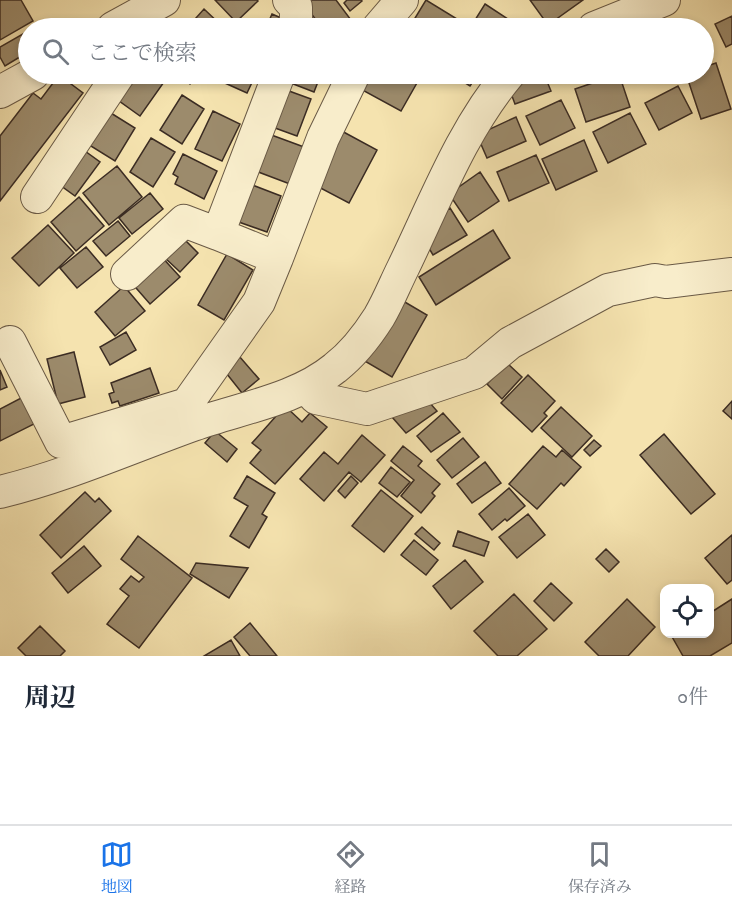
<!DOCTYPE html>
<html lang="ja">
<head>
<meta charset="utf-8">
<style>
  body { margin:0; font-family:"IM FELL DW Pica","Noto Serif JP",serif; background:#f2f2f3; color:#1f2937 }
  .controls { position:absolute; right:18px; bottom:18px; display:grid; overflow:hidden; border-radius:12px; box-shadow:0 3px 9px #0003 }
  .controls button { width:54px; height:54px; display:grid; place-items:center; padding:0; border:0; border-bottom:2px solid #e0e1e3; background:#fff; color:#1f2937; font:30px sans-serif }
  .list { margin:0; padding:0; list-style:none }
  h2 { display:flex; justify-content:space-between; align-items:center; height:78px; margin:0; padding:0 24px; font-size:26px }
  h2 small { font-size:20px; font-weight:400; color:#747a83 }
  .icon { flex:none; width:33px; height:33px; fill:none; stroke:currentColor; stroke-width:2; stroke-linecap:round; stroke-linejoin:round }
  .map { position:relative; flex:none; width:732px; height:656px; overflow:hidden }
  .search { position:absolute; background:#fff; box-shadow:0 3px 9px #0003; left:18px; right:18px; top:18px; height:66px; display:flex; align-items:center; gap:15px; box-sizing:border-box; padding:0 21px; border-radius:33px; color:#747a83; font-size:22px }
  .sheet { height:168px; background:#fff }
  nav { display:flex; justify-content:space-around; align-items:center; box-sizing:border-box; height:84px; border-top:2px solid #e0e1e3; background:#fff; font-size:16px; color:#747a83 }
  nav a { display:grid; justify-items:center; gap:3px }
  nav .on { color:#1a73e8 }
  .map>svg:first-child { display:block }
</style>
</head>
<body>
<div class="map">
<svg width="732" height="656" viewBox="0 0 732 656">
  <rect width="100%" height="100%" fill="#f5e3af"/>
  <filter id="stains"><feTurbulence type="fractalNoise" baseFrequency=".00333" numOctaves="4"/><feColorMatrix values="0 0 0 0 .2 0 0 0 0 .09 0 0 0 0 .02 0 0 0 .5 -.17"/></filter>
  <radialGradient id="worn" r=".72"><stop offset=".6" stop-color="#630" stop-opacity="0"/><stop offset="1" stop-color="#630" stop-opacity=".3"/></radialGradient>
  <path fill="#9c8b6c" stroke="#3b2c23" stroke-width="1.5" d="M 0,0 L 21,0 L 33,21 L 0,40 Z
    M 215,0 L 257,0 L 258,1 L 236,22 Z
    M 309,0 L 336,0 L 351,20 L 339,28 L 322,28 L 304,4 Z
    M 347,0 L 361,0 L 362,1 L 350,11 L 344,3 Z
    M 426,0 L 457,19 L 451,28 L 409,28 Z
    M 530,0 L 583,0 L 548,25 Z
    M 485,4 L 511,21 L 506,28 L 470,28 Z
    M 204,9 L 224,28 L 187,28 Z
    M 272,14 L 288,21 L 285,28 L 266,28 Z
    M 732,16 L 732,44 L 726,47 L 715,24 Z
    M 47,20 L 52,28 L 32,28 Z
    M 694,22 L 698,28 L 680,28 Z
    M 28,31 L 28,52 L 5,66 L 0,57 L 0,47 Z
    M 716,63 L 731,109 L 701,119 L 686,74 L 704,74 L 704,67 Z
    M 133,74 L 153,74 L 164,82 L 140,116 L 115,98 Z
    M 178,74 L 199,74 L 190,84 Z
    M 218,74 L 256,74 L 247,93 L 216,79 Z
    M 285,74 L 321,74 L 314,92 L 283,80 Z
    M 361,74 L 422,74 L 401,111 L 355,86 Z
    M 451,74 L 478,74 L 470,86 Z
    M 524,74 L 544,74 L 551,91 L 515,104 L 506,80 Z
    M 619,74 L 630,107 L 586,122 L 575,89 Z
    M 59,75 L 83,93 L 0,201 L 0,136 L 33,93 L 41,99 Z
    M 678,86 L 692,113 L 659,130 L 645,103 Z
    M 278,87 L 311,99 L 297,136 L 264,124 Z
    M 182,95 L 204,109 L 182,144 L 160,130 Z
    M 561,100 L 575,128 L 540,145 L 526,116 Z
    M 106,110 L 135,128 L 115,161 L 86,143 Z
    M 213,111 L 240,124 L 222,161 L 195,149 Z
    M 630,113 L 646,144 L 608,163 L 593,132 Z
    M 516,117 L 526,141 L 487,158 L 477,135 Z
    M 338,129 L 377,150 L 349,203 L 309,182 Z
    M 266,133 L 304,147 L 290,184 L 253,170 Z
    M 151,138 L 175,152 L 153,187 L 130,172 Z
    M 584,140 L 597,171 L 556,190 L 542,159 Z
    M 78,146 L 100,162 L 75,196 L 53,180 Z
    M 183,154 L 217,171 L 204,199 L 175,184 L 178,177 L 173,174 Z
    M 536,155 L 549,183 L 509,201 L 497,172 Z
    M 117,166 L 142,197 L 109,225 L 83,193 Z
    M 480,172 L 499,201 L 468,222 L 449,194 Z
    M 247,183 L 281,196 L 267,232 L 233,220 Z
    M 150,193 L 163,209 L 132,234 L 119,218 Z
    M 79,197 L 104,226 L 76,251 L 51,222 Z
    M 450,208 L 467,235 L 433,255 L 417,228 Z
    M 118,221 L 130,236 L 106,256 L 93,241 Z
    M 48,225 L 74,253 L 39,286 L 12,258 Z
    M 493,230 L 510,258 L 436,305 L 419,277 Z
    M 183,238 L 198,253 L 180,272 L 164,257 Z
    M 86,247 L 103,267 L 77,288 L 60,268 Z
    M 227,254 L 253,270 L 224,320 L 198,305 Z
    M 160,255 L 180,277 L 150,304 L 130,281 Z
    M 124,286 L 145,311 L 115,336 L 95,312 Z
    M 398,298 L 427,315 L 392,377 L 363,360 Z
    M 126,332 L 136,350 L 110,365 L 100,347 Z
    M 74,352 L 85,397 L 58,404 L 47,359 Z
    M 239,356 L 259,379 L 242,393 L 223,369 Z
    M 507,363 L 522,377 L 502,399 L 487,384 Z
    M 150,368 L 159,393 L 120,406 L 118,401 L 112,403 L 109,394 L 114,392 L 111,383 Z
    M 0,370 L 7,387 L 0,390 Z
    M 528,375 L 555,401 L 544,413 L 547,416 L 532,432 L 501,403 Z
    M 421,393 L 437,411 L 406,433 L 392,417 Z
    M 23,397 L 36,423 L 0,441 L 0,409 Z
    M 732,401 L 732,419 L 723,411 Z
    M 285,406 L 302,422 L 310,413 L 327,427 L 275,484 L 250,463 L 261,450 L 252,443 Z
    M 561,407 L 592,436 L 572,457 L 541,428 Z
    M 443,413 L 460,432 L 431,452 L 417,436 Z
    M 215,431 L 237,449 L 227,462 L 205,443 Z
    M 664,434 L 715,494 L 691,514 L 640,455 Z
    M 362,435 L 385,455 L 361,482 L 349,472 L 324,501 L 300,479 L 324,452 L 338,464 Z
    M 463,438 L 479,457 L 452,478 L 437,460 Z
    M 594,440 L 601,446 L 590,456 L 584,450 Z
    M 403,446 L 422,461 L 418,466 L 440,484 L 432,493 L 435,496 L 421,513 L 401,496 L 414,480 L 391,461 Z
    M 543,446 L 556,457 L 562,450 L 581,467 L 564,486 L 561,483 L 537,509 L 509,484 Z
    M 485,462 L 501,483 L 472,503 L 457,484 Z
    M 391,467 L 410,482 L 397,497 L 379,483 Z
    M 247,476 L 275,493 L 262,514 L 267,517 L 249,548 L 230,536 L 248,506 L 234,498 Z
    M 351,476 L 358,483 L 345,498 L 338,491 Z
    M 509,488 L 525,506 L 507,521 L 505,519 L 492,530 L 479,514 Z
    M 381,490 L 413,516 L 384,552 L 352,526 Z
    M 85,492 L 95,502 L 99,498 L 111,511 L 61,558 L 40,535 Z
    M 528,514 L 545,535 L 517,558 L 499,537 Z
    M 422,527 L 440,543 L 434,550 L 415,534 Z
    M 458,531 L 489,542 L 484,556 L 453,546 Z
    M 732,535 L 732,580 L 727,584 L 705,558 Z
    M 138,536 L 192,578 L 139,648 L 107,624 L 129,596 L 120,589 L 131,576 L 139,582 L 144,577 L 121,559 Z
    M 414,540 L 438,560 L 426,575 L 401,555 Z
    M 84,546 L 101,566 L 68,593 L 52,573 Z
    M 606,549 L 619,562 L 609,572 L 596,559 Z
    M 465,560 L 483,582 L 451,609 L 433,586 Z
    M 196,563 L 248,568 L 229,598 L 190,574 Z
    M 551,583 L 572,603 L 554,621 L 534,601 Z
    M 514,594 L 547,629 L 517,656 L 498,656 L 474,631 Z
    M 627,599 L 655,627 L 628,656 L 599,656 L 585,642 Z
    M 732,599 L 732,643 L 710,656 L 683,656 L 671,635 L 710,634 L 710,613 Z
    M 250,623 L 277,656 L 250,656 L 234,637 Z
    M 40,626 L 65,651 L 60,656 L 26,656 L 18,648 Z
    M 231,640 L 240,656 L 204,656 Z"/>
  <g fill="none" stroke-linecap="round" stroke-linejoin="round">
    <g stroke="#6a5a46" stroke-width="34">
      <path id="minor" d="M 289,0 L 296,7 L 296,28
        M 113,28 L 164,0
        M 378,28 L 402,0
        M 594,28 L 664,0
        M 0,92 L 33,74
        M 37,197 L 119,74
        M 218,234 L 277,258 L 323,138 L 354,74
        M 127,274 L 184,221 L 218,234 L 279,74
        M 10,342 L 61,442 L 187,404
        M 306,387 L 316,398 L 367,409 L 474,373 L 510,343 L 608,290 L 655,280 L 666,282 L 732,274
        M 196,424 L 187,404 L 259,302 L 277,258
        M 0,492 C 66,476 129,448 193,425 C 240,408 296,400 335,368 C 353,354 367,336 379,317 C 388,302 395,284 403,268 C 435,202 462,130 509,74"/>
    </g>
    <use href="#minor" stroke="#f8edcb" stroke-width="32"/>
  </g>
  <rect width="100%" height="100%" filter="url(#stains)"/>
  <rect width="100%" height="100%" fill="url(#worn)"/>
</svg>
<div class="controls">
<button><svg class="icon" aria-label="locate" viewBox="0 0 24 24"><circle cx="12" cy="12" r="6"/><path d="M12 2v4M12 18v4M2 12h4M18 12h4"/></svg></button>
</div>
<div class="search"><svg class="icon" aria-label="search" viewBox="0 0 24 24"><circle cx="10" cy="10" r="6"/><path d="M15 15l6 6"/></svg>ここで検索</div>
</div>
<section class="sheet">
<h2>周辺<small>0件</small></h2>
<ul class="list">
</ul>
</section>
<nav>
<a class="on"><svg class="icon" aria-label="map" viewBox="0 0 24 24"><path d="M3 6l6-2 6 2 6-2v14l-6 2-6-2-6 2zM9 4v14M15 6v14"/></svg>地図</a>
<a><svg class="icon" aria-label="directions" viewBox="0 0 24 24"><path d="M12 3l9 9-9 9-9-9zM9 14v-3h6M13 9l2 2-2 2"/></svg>経路</a>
<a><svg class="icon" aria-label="saved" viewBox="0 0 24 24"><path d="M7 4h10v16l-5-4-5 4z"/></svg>保存済み</a>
</nav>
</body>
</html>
